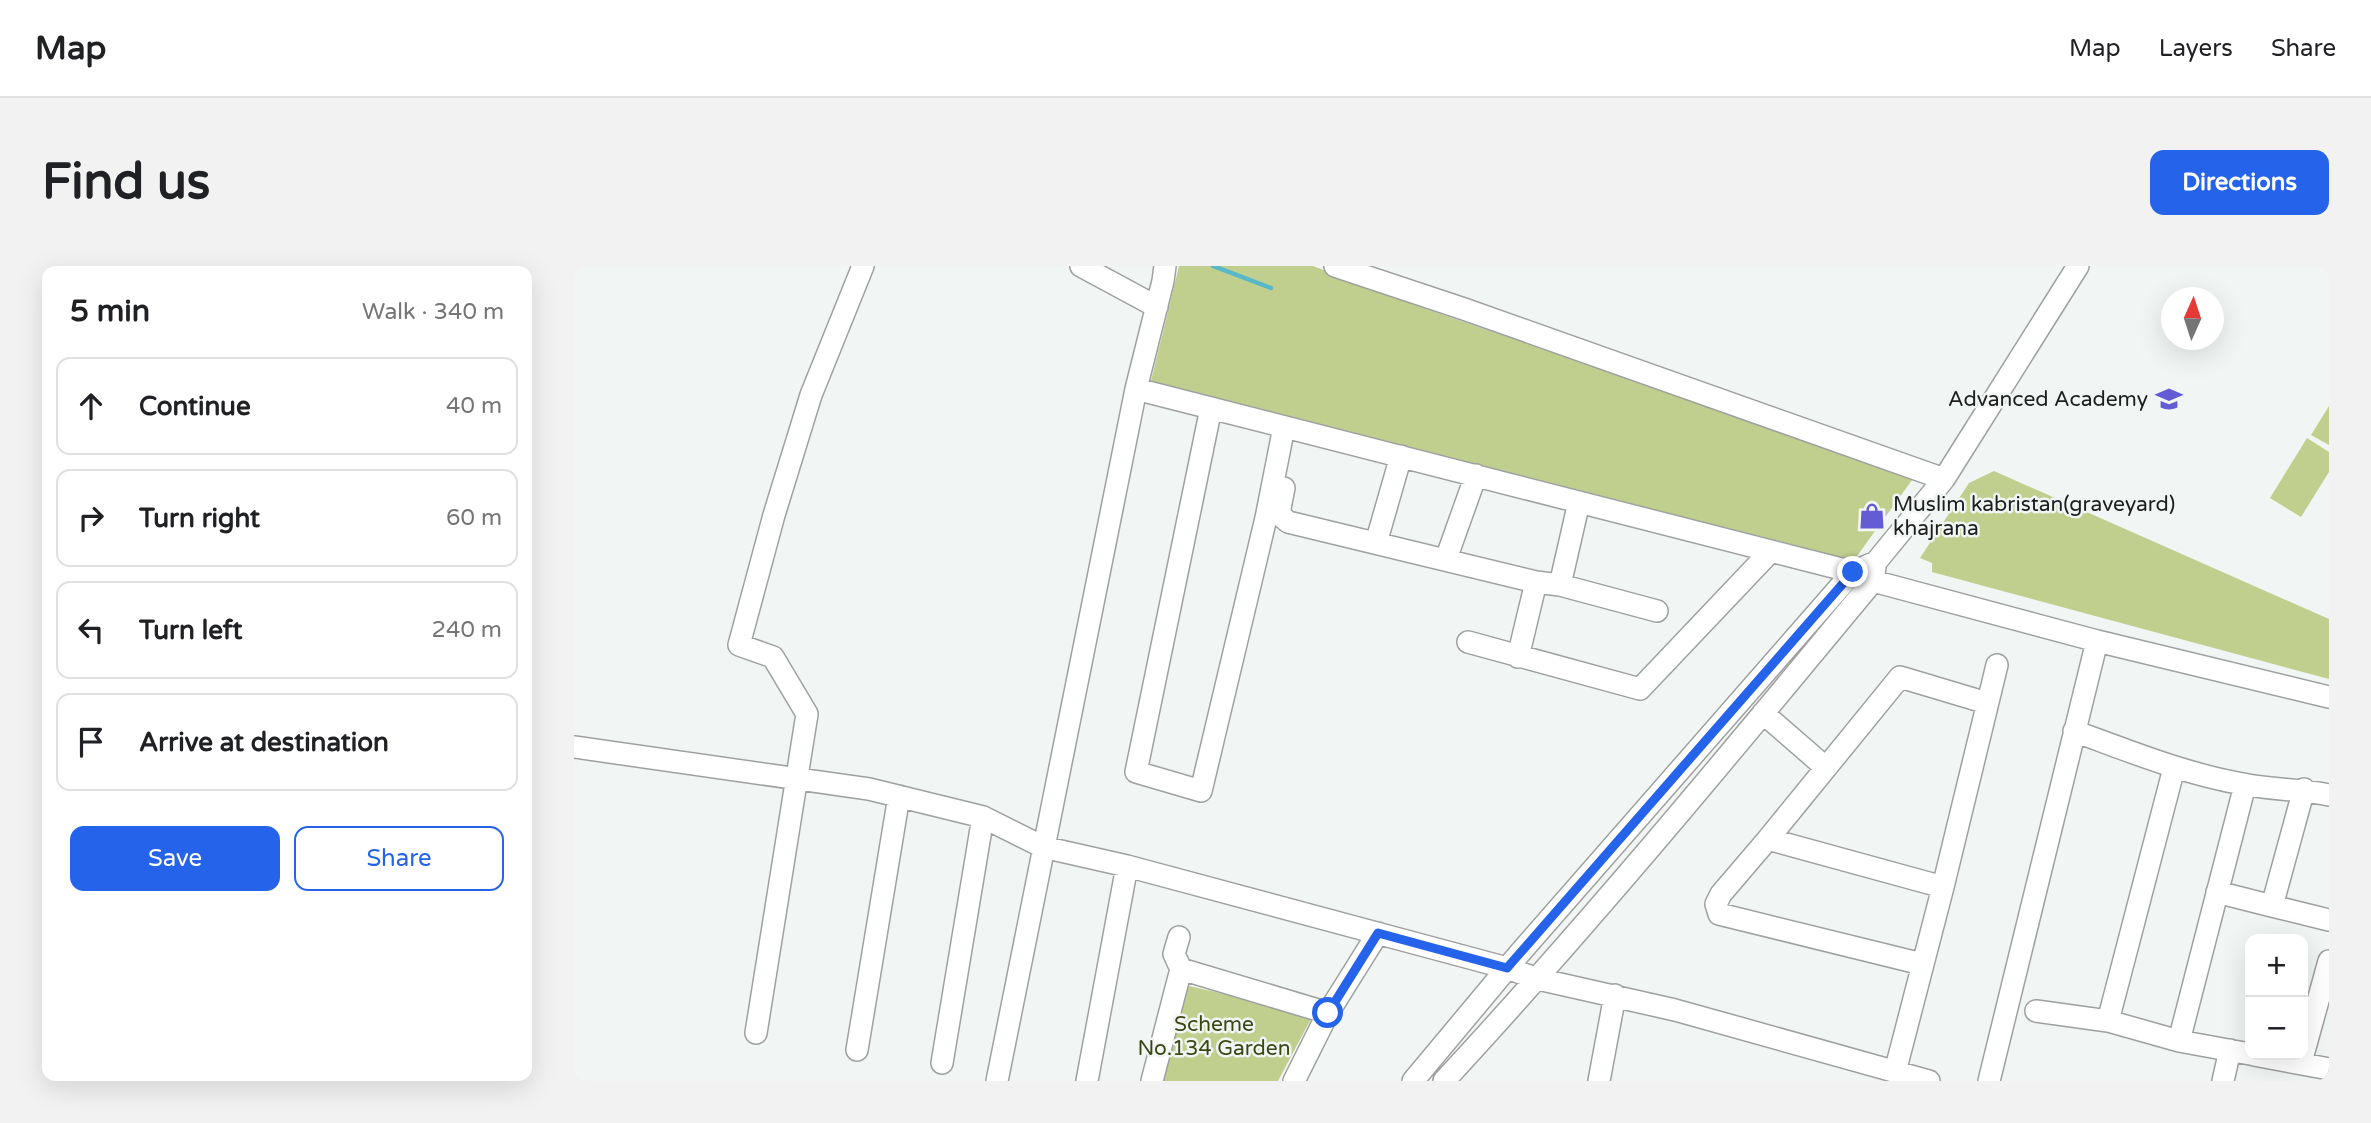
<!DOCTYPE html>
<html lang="en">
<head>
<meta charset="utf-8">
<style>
  body { margin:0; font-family:"Varela Round",sans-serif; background:#f2f2f2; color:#202124 }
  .controls { position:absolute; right:21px; bottom:21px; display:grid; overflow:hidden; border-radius:14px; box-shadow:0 7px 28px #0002 }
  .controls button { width:63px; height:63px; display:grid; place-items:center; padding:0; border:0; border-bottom:2px solid #e0e0e0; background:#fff; color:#202124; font:35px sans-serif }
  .compass { position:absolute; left:1587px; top:21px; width:63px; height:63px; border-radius:50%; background:#fff; box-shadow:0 7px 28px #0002; rotate:3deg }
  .stop { position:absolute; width:21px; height:21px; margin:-16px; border:5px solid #2563eb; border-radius:50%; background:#fff }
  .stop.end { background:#2563eb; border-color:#fff; box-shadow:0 2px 7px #0008 }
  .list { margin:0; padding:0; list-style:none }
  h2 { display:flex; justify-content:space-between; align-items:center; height:91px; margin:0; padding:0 28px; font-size:30px }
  h2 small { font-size:23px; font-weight:400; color:#757577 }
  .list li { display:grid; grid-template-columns:46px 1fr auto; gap:21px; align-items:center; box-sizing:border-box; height:98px; margin:0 14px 14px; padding:0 14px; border:2px solid #e0e0e0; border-radius:14px }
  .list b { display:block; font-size:26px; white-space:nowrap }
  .list em { font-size:23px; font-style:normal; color:#757577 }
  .actions { display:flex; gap:14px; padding:21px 28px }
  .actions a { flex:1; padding:16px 0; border:2px solid #2563eb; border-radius:14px; text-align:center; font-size:24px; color:#2563eb }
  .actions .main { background:#2563eb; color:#fff }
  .icon { flex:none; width:38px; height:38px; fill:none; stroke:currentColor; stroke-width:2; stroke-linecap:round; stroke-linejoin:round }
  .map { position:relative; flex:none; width:1755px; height:815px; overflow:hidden; border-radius:14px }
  header { display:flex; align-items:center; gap:42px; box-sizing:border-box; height:98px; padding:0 35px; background:#fff; border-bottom:2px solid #e0e0e0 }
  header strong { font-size:33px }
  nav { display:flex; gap:38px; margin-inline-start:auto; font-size:24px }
  .intro { display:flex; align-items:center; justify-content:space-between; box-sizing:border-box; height:168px; padding:0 42px }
  h1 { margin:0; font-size:49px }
  .button { padding:18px 32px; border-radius:14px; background:#2563eb; color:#fff; font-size:24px; font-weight:700 }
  main { display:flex; gap:42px; padding:0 42px }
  aside { flex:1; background:#fff; border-radius:14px; box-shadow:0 7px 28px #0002 }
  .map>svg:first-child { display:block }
</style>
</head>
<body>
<header>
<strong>Map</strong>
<nav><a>Map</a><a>Layers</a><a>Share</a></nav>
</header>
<div class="intro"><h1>Find us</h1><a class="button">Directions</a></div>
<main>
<aside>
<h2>5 min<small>Walk · 340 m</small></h2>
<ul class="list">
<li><svg class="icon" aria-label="ahead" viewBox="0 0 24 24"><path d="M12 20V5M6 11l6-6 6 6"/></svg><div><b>Continue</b></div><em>40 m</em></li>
<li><svg class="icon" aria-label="right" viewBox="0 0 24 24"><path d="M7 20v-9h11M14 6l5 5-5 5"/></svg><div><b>Turn right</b></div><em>60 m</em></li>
<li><svg class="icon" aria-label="left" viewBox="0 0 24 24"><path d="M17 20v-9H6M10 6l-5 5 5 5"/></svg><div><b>Turn left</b></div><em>240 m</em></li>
<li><svg class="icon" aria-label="arrive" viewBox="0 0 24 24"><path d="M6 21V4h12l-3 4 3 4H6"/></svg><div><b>Arrive at destination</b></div></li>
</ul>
<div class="actions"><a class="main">Save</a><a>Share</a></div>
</aside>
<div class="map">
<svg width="1755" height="815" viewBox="0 0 1755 815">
  <rect width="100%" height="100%" fill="#f1f5f3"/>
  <path fill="#c0cf8e" d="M 605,0 L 739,0 L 852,43 L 1341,210 L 1283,290 L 1275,293 L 577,115 Z
    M 1755,140 L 1755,179 L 1737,169 Z
    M 1733,172 L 1755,186 L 1755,206 L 1727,251 L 1696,232 Z
    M 1420,205 L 1755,353 L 1755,413 L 1358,306 L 1358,297 L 1346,292 L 1395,217 Z
    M 607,718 L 739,749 L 704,815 L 582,815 Z"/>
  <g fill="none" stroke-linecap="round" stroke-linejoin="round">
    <path stroke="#58b7c9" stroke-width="4.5" d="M 639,0 L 697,22"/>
    <g stroke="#9ea1a0" stroke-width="24">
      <path id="minor" d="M 507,0 L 583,41
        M 761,0 L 890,43 L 1370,213
        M 562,123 L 1279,306 L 1299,315 L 1523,375 L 1755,431
        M 637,142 L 562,506 L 627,525 L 692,252 L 710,161
        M 710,222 L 706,242 L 707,250 L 714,256 L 962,316 L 986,319 L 1083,345
        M 802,277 L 827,190
        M 872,293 L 902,209
        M 986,319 L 1005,236
        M 894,376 L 1066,423 L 1197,285
        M 944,391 L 962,316
        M 1189,447 L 1251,501
        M 1500,465 C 1555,485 1611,508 1669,518 C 1698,524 1726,523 1755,529
        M 0,481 L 295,523 L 409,551 L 469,581 L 553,600 L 933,702 L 964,713 L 1101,744 L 1355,815
        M 1730,523 L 1698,640 L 1755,654
        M 1194,573 L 1147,628 L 1142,638 L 1145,648 L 1348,698
        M 1369,621 L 1194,573 L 1326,411 L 1413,437
        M 1643,626 L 1698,640
        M 607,703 L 754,747
        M 1462,745 L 1534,755 L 1600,502
        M 1534,755 L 1605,775 L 1676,788
        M 182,767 L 233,448 L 199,391 L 165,379 L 200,249 L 237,129 L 289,0
        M 1605,775 L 1671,519
        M 283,784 L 325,530
        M 1680,789 L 1755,803
        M 1729,789 L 1755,695
        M 368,797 L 409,551
        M 1321,806 L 1369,621 L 1423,399
        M 423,815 L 562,123 L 589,15 L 591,0
        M 513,815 L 553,600
        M 578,815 L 607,703 L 600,688 L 605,671
        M 720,815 L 754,747 L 804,667
        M 839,815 L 945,688 L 1279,306 L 1302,296 L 1370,213 L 1504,0
        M 870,815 C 1019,654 1159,484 1299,315 L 1301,301
        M 1025,815 L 1041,729
        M 1415,815 L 1523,375
        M 1649,815 L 1656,784"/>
    </g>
    <use href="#minor" stroke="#fff" stroke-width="21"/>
  </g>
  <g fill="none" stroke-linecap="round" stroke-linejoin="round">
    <path stroke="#2563eb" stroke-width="9" d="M 754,747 L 804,667 L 933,702 L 1279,306"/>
  </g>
  <defs>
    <g id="university-bare" transform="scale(2.1)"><path d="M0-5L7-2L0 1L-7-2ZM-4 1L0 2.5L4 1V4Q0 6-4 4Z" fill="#645cd5" stroke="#f1f5f3" stroke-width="2.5" paint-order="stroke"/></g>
    <g id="shop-bare" transform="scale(2.1)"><path d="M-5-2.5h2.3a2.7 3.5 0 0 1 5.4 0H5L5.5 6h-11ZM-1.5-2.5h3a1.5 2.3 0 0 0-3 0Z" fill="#645cd5" stroke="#f1f5f3" stroke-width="2.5" paint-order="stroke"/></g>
  </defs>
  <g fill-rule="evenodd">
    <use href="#university-bare" x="1595" y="133"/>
    <use href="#shop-bare" x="1298" y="250"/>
  </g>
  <g text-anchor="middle" stroke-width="5" stroke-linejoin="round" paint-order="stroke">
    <g font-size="21" fill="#1d1e1d" stroke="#f1f5f3" text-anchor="end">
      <text x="1574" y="140">Advanced Academy</text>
      <text x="1319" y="245" text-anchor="start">Muslim kabristan(graveyard)<tspan x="1319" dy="24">khajrana</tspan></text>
    </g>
    <g font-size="21" fill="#3c4613" stroke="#f1f5f3">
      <text x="640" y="765">Scheme<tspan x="640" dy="24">No.134 Garden</tspan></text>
    </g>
  </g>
</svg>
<div class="controls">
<button>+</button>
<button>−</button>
</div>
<svg class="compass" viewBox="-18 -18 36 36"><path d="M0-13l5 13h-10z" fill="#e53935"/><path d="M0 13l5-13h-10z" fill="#757577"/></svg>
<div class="stop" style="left:754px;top:747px"></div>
<div class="stop end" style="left:1279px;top:306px"></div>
</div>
</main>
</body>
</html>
